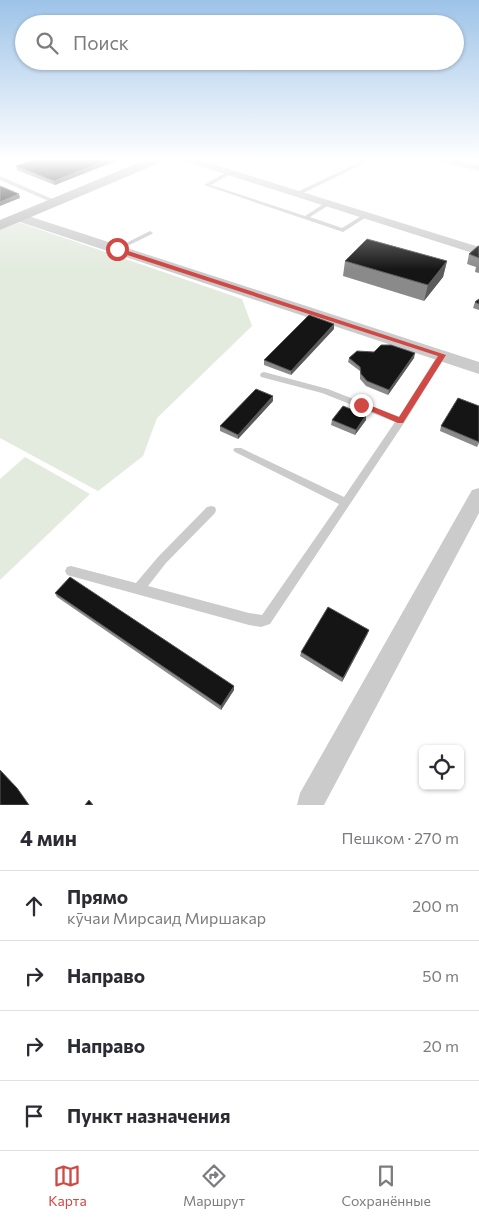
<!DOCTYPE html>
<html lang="ru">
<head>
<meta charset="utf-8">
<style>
  body { margin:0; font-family:Commissioner,sans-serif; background:#f2f2f3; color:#2b2b33 }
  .controls { position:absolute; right:15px; bottom:15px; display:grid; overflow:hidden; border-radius:8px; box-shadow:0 1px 4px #0004 }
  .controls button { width:45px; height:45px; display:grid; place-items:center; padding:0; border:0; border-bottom:1px solid #e1e1e2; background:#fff; color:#2b2b33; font:25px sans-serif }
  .stop { position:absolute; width:15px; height:15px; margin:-11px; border:4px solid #d14945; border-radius:50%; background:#fff }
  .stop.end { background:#d14945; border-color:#fff; box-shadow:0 1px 5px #0008 }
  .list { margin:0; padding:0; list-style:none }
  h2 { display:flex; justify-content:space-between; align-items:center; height:65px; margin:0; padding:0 20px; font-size:21px }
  h2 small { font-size:16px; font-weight:400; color:#7c7c81 }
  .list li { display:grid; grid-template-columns:32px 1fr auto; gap:15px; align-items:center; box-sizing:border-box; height:70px; padding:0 20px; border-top:1px solid #e1e1e2 }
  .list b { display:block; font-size:19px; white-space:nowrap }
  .list p { margin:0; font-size:16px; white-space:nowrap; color:#7c7c81 }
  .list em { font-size:16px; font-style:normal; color:#7c7c81 }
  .icon { flex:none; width:28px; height:28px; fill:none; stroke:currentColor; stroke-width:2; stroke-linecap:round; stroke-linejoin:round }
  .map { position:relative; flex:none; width:479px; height:805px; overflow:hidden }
  .search { position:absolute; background:#fff; box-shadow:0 1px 4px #0004; left:15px; right:15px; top:15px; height:55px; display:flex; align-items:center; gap:12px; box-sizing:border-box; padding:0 18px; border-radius:28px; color:#7c7c81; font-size:19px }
  .sheet { height:345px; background:#fff }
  nav { display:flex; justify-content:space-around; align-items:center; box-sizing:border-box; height:70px; border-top:1px solid #e1e1e2; background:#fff; font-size:14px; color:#7c7c81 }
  nav a { display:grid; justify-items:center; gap:2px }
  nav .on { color:#d14945 }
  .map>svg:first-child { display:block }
</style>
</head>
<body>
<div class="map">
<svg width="479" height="805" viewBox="0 0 479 805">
  <rect width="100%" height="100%" fill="#fff"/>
  <path fill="#e3eade" d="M 18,222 L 242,299 L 252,326 L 157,418 L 143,456 L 98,491 L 0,438 L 0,230 Z
    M 25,457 L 90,494 L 0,580 L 0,479 Z"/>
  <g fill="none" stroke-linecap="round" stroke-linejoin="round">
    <path fill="#cbcbcb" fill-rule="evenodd" d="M 331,158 L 364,158 L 365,163 L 299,195 L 295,195 L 295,193 L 360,162 L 360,159 L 333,159 Z
      M 230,170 L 232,171 L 232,173 L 211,185 L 305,216 L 325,203 L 329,203 L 329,205 L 310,217 L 342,228 L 363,215 L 368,216 L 343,232 L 204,185 Z
      M 0,176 L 57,201 L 58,202 L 53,203 L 0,180 Z
      M 150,231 L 153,233 L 152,234 L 119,250 L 114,249 Z
      M 439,353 L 445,353 L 446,355 L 404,423 L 270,624 L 261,627 L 249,625 L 67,575 L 65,571 L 67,567 L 71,566 L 136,583 L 158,557 L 207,507 L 211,506 L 215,507 L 216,510 L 215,513 L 166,563 L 148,586 L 249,613 L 262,615 L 339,504 L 235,452 L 233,450 L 235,448 L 241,448 L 344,497 L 395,422 L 322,393 L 261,377 L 260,375 L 261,373 L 264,372 L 328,389 L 399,417 Z"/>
    <path fill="#cbcbcb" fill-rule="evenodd" d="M 180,158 L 193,158 L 479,247 L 479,255 L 181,160 Z
      M 434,158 L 448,158 L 479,165 L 479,171 L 435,160 Z
      M 479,488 L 479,513 L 324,805 L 297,805 L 300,793 L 472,490 Z"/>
    <path fill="#cbcbcb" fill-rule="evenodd" d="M 19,213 L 479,362 L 479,374 L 14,220 L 12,217 Z"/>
    <path fill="#b8b8b8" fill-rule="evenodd" d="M 150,158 L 166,158 L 164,161 L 0,230 L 0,220 Z"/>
  </g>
  <path fill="#8a8a8a" d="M 123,158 L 55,185 L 17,170 L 16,166 Z
    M 479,246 L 479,273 L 475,272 L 476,267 L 467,264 L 469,254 Z
    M 345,261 L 447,261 L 443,277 L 424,301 L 343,276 Z
    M 479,299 L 479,310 L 473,308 L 475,302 Z
    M 334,329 L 291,375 L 264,365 L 264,360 Z
    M 349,358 L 414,358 L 388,395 L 366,386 L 360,379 L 360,371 L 348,362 Z
    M 273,401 L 238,439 L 220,431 L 220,426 Z
    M 479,406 L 479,443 L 477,447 L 440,431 L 441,426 Z
    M 366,415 L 366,420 L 355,435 L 331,425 L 332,420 Z
    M 55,593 L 234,686 L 234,690 L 221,710 L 57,597 Z
    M 369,630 L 367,635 L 342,682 L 300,656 L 301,652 Z"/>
  <path fill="#5b5b5b" d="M 112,158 L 123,158 L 55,185 L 54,181 Z
    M 19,194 L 20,198 L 0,206 L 0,202 Z
    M 447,261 L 443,277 L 424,301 L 428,285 Z
    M 334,324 L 334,329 L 291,375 L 291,371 Z
    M 415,353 L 414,358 L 388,395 L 389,390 Z
    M 273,396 L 273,401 L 238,439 L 238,435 Z
    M 366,415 L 366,420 L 355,435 L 356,430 Z
    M 369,630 L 367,635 L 342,682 L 343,678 Z
    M 234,686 L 234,690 L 221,710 L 221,706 Z"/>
  <path fill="#151515" stroke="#5b5b5b" d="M 39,158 L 112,158 L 54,181 L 16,166 Z
    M 0,186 L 19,194 L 0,202 Z
    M 367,239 L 447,261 L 428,285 L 345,261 Z
    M 478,246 L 479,246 L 479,258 L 469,254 Z
    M 479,299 L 479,304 L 475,302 Z
    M 309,315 L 334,324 L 291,371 L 264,360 Z
    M 381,345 L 391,345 L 415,353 L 389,390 L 367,381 L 361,374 L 360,367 L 349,358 L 357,351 L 374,352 Z
    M 256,389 L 273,396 L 238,435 L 220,426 Z
    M 458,398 L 479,406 L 479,442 L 441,426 Z
    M 343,406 L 366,415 L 356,430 L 332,420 Z
    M 70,577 L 234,686 L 221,706 L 55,593 Z
    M 328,607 L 369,630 L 343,678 L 301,652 Z
    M 0,770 L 17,788 L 29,805 L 0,805 Z
    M 89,800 L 93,805 L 85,805 Z"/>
  <linearGradient id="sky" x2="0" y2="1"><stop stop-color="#9dc3e8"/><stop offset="0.59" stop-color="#fff"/><stop offset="1" stop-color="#fff" stop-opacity="0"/></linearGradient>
  <rect width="479" height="270" fill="url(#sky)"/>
  <path fill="#d14945" d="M 115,248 L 119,248 L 446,355 L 403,423 L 398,423 L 357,405 L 358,403 L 364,403 L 399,417 L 438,356 L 115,251 Z"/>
</svg>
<div class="controls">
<button><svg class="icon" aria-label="locate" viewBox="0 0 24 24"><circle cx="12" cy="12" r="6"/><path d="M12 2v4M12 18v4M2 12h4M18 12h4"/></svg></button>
</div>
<div class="stop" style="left:117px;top:249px"></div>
<div class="stop end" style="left:361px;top:405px"></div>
<div class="search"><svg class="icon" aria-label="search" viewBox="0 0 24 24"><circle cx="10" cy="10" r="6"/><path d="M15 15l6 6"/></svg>Поиск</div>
</div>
<section class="sheet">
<h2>4 мин<small>Пешком · 270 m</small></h2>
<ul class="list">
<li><svg class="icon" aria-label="ahead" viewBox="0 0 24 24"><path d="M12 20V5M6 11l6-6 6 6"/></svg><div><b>Прямо</b><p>кӯчаи Мирсаид Миршакар</p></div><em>200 m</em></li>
<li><svg class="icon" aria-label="right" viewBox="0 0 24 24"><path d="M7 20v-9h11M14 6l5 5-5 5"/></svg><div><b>Направо</b></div><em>50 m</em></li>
<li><svg class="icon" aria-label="right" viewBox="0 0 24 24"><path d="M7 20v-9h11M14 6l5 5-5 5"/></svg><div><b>Направо</b></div><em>20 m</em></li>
<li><svg class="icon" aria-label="arrive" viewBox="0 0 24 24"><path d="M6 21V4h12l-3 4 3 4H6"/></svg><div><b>Пункт назначения</b></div></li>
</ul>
</section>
<nav>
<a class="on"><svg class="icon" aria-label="map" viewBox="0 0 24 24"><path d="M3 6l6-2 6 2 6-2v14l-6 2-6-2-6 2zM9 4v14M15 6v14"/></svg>Карта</a>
<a><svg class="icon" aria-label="directions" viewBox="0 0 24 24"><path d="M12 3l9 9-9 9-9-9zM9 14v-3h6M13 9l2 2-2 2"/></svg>Маршрут</a>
<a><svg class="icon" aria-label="saved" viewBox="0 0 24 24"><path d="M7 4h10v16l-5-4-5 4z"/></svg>Сохранённые</a>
</nav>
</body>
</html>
